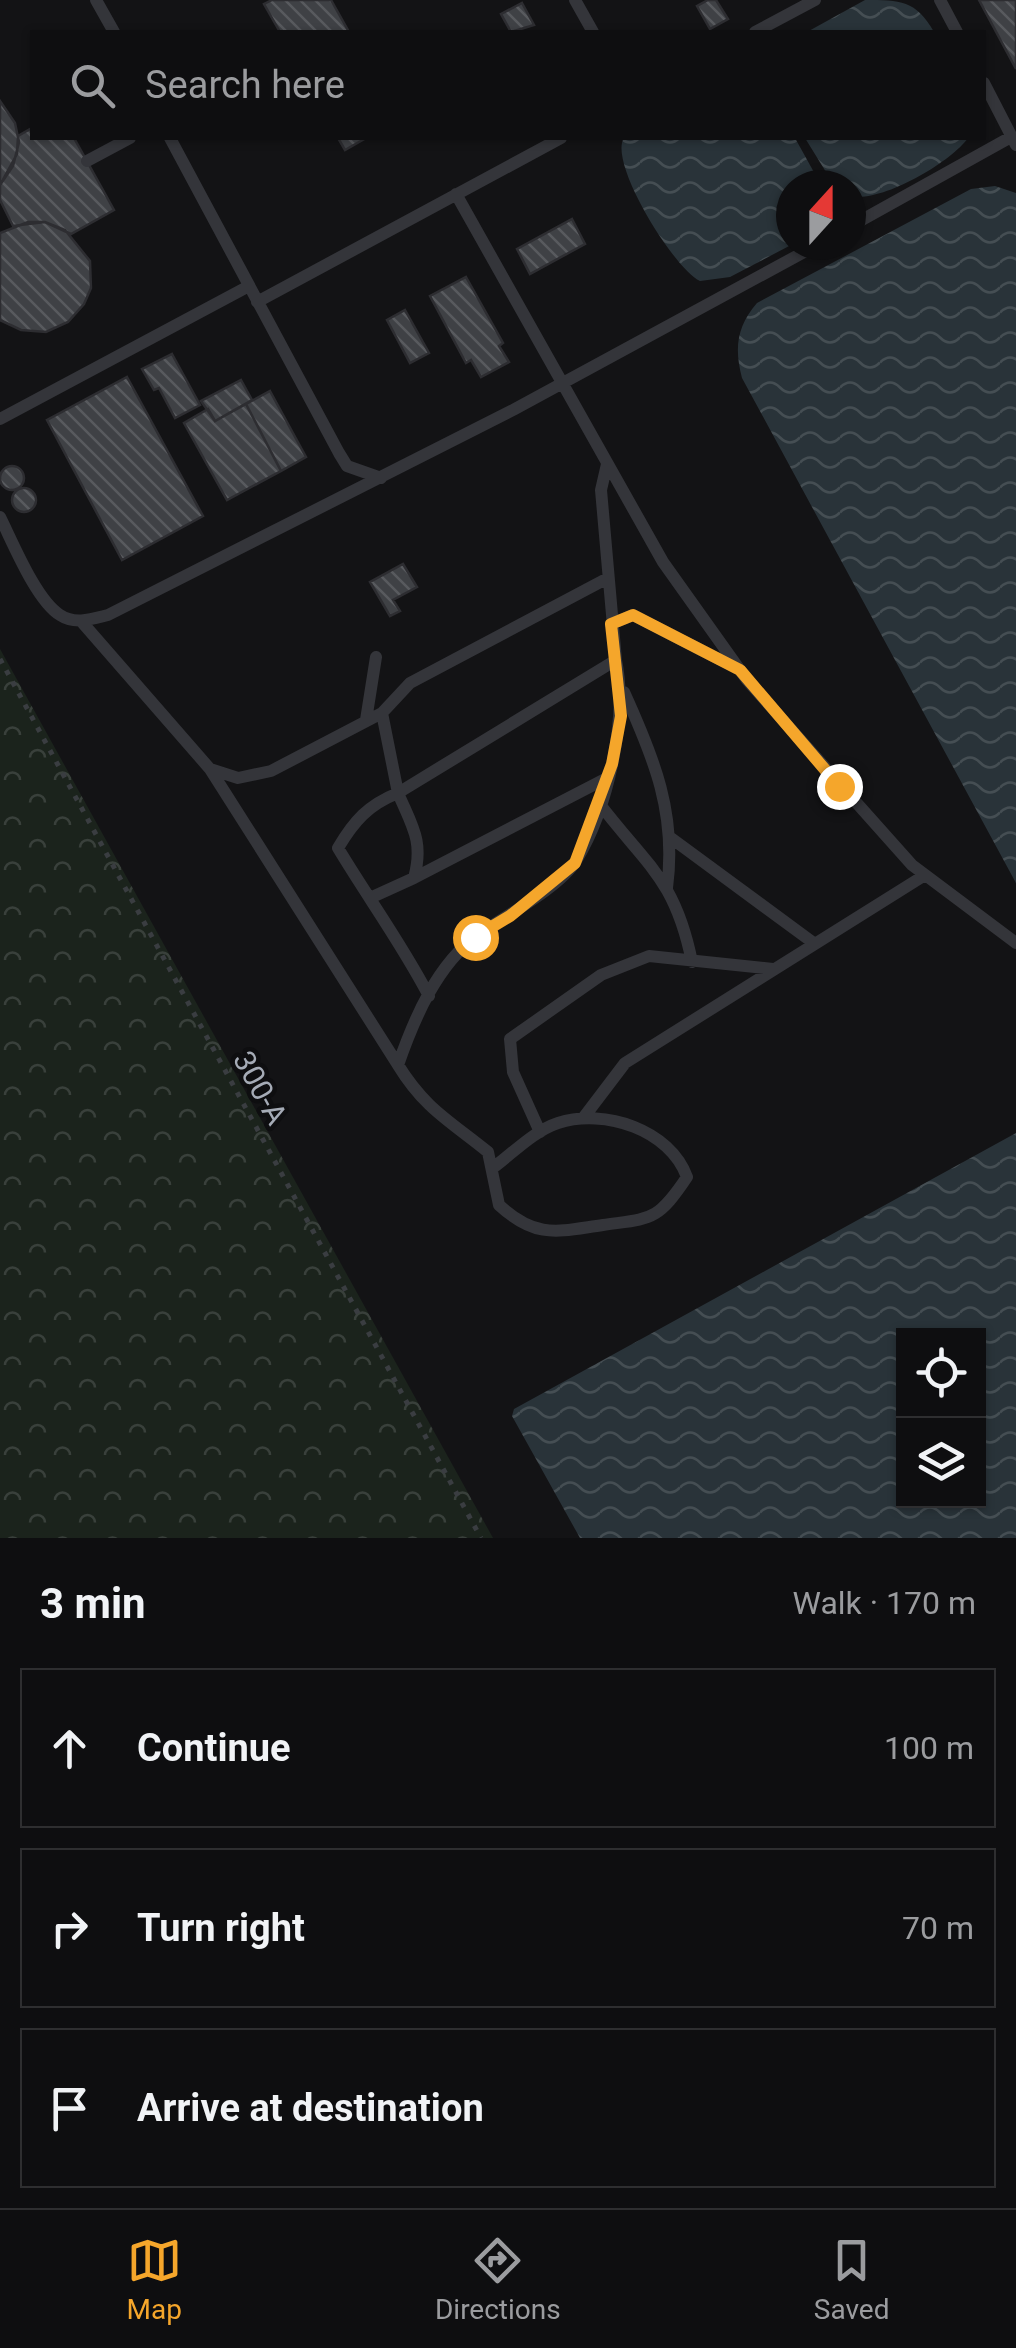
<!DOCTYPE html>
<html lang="en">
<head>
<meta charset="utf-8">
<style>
  body { margin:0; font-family:Roboto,sans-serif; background:#1c1c1e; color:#f1f3f6 }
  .controls { position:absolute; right:30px; bottom:30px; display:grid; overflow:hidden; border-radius:0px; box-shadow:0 2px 8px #0004 }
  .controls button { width:90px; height:90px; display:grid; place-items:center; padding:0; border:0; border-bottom:2px solid #2e2e30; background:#0e0e10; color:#f1f3f6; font:50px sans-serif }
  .compass { position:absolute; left:776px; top:170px; width:90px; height:90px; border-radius:50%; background:#0e0e10; box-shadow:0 2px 8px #0004; rotate:21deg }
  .stop { position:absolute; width:30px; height:30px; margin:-22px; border:8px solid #f5a62b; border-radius:50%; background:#fff }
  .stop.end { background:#f5a62b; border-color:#fff; box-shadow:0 2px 10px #0008 }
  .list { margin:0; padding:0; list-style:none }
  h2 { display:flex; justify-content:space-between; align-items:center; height:130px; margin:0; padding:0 40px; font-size:42px }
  h2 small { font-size:32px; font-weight:400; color:#9b9c9f }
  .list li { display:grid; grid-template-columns:65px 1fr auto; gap:30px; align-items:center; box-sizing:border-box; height:160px; margin:0 20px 20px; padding:0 20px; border:2px solid #2e2e30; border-radius:0px }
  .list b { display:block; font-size:38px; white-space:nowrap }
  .list em { font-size:32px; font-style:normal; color:#9b9c9f }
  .icon { flex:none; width:55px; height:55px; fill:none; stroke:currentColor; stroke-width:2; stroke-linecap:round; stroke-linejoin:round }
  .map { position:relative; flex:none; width:1016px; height:1538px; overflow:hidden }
  .search { position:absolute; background:#0e0e10; box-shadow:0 2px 8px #0004; left:30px; right:30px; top:30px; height:110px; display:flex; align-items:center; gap:25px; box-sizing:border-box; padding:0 35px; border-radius:0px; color:#9b9c9f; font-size:38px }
  .sheet { height:670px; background:#0e0e10 }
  nav { display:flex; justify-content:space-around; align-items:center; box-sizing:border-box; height:140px; border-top:2px solid #2e2e30; background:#0e0e10; font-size:28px; color:#9b9c9f }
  nav a { display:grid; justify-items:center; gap:5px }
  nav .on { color:#f5a62b }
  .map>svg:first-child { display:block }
</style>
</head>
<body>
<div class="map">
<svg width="1016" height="1538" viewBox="0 0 1016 1538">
  <defs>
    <pattern id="forest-crowns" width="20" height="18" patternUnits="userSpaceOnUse" patternTransform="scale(2.5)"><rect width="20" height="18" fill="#1b231c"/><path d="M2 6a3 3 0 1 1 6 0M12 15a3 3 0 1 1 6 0" fill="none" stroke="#39403b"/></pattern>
    <pattern id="water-waves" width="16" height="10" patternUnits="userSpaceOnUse" patternTransform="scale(2.5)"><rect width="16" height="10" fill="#293339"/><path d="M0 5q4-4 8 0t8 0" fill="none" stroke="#454e53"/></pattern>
    <pattern id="building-back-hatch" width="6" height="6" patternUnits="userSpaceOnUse" patternTransform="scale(2.5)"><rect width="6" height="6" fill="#3f4145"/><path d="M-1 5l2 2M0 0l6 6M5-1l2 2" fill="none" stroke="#585a5e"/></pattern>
  </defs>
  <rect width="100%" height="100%" fill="#131315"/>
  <path fill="url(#forest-crowns)" d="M 0,649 L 493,1538 L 0,1538 Z"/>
  <path fill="url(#water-waves)" fill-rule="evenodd" d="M 865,0 C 900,0 916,0 934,32 L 807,32 Z
    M 624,138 L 795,138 L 821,185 L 791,185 L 791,245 L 730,277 L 700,281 C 673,268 608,162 624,138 Z
    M 805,138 L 968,138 C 950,163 881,203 851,196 L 851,185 L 834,185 Z
    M 995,186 L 1016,193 L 1016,883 L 742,378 C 734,348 737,326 757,303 L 971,189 Z
    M 1016,1133 L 1016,1538 L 580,1538 L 512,1416 L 514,1409 ZM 904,1336 L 978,1336 L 978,1500 L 904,1500 Z"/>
  <path fill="url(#building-back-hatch)" stroke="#2d2d31" stroke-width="2.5" d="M 272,0 L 331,0 L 349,32 L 280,32 L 264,4 Z
    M 708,0 L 716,0 L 728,19 L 710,29 L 697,6 Z
    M 979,0 L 1016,0 L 1016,69 Z
    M 522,3 L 534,25 L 511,32 L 501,14 Z
    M 0,101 L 15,123 L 19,142 L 13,166 L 0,185 Z
    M 32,128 L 32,138 L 74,138 L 114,210 L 71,234 L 45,222 L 13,226 L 0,200 L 0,185 L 17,154 L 18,136 Z
    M 338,138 L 366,138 L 345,150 Z
    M 572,219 L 585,244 L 530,274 L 517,249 Z
    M 28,222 L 45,222 L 65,230 L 90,261 L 91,288 L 84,304 L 68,322 L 46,332 L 21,330 L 0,320 L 0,233 Z
    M 466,277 L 503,343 L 499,346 L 509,362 L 481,377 L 471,360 L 466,363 L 430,296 Z
    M 405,310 L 429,353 L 410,363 L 387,320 Z
    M 172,354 L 200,405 L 175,418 L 159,388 L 154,390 L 142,369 Z
    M 127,377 L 203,516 L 122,560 L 47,420 Z
    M 241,380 L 252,400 L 215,421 L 201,401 Z
    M 270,391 L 306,457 L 281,471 L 246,404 Z
    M 246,404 L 281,471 L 227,500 L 184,423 L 208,409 L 215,421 Z
    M0 478a12 12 0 1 1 24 0a12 12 0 1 1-24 0Z
    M12 500a12 12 0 1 1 24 0a12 12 0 1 1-24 0Z
    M 403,564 L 417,587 L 393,600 L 400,611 L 390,616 L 370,582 Z"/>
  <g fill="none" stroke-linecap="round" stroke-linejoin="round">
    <path stroke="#3a3d41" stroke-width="5" stroke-dasharray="5 8" stroke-linecap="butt" d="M 0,659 L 481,1538"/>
    <path stroke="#34353a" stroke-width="12" d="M 96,0 L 114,32
      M 575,0 L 593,32
      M 940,0 L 957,32
      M 755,32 L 815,0
      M 984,83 L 1016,145
      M 170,138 L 339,453 L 347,466 L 381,478
      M 87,161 L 130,138
      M 456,194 L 663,562 L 747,680 L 912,865 L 1016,943
      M 851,226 L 1011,137
      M 257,302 L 561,138
      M 0,419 L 249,286
      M 607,464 L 601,490 L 616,660
      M 0,517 C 13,543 36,600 60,615 C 75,625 92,619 108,615 L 513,410 L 817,245
      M 81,621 L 210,769 L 238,778 L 271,771 L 382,713 L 398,793 L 616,660 C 628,719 608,808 576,861 C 559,888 505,916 478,935 C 437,964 414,1019 398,1065 C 425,1109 450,1121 488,1152 L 499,1205 C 537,1240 559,1231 603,1225 C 651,1218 657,1222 687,1177 C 670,1130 605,1108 558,1123 C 534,1131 514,1152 494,1167
      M 611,624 L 633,615 L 738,669
      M 624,692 C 654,758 677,814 667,888
      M 382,713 L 410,683 L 608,578
      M 366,720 L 376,657
      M 210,769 L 398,1065
      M 599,803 C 646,865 675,878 692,962
      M 671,838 L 815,944
      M 414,878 L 607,778
      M 370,898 L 414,878 C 424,841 412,826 398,793 C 368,805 354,821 338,848 C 368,898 402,944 429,996
      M 584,1117 L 625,1063 L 925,875
      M 540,1132 L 513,1072 L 510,1039 L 601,975 L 649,956 L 773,969"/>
  </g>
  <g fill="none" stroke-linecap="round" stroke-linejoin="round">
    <path stroke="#f5a62b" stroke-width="12" d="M 475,937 L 510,916 L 575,863 L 612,764 L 621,716 L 611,624 L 633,615 L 740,670 L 839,786"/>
  </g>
  <g text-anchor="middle" stroke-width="9" stroke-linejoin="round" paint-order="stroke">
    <g font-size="30" fill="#a5abb6" stroke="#0e0e10">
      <text transform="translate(260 1088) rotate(61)" y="10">300-A</text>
    </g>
  </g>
</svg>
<div class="controls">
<button><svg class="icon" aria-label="locate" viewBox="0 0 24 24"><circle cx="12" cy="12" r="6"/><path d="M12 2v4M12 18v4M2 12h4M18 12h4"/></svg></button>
<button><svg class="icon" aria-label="layers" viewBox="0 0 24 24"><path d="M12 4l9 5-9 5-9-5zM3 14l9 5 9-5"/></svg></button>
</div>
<svg class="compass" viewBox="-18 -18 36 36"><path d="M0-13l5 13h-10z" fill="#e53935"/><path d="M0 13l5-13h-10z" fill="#9b9c9f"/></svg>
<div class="stop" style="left:475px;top:937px"></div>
<div class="stop end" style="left:839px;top:786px"></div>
<div class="search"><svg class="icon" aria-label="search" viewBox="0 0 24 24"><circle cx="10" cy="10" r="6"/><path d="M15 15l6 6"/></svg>Search here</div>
</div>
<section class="sheet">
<h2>3 min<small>Walk · 170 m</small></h2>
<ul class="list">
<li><svg class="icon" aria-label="ahead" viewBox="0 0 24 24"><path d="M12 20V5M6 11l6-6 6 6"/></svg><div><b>Continue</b></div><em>100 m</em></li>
<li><svg class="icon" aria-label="right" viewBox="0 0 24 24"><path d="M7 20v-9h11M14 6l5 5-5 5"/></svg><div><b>Turn right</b></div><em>70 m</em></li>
<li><svg class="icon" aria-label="arrive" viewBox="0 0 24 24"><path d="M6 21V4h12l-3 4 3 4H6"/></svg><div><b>Arrive at destination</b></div></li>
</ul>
</section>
<nav>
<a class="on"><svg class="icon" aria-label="map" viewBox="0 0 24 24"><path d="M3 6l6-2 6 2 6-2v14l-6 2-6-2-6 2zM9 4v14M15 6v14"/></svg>Map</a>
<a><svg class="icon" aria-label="directions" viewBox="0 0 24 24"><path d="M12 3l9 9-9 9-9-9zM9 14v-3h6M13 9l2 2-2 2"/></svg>Directions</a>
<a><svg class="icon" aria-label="saved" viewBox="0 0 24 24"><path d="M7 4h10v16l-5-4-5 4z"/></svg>Saved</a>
</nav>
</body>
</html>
